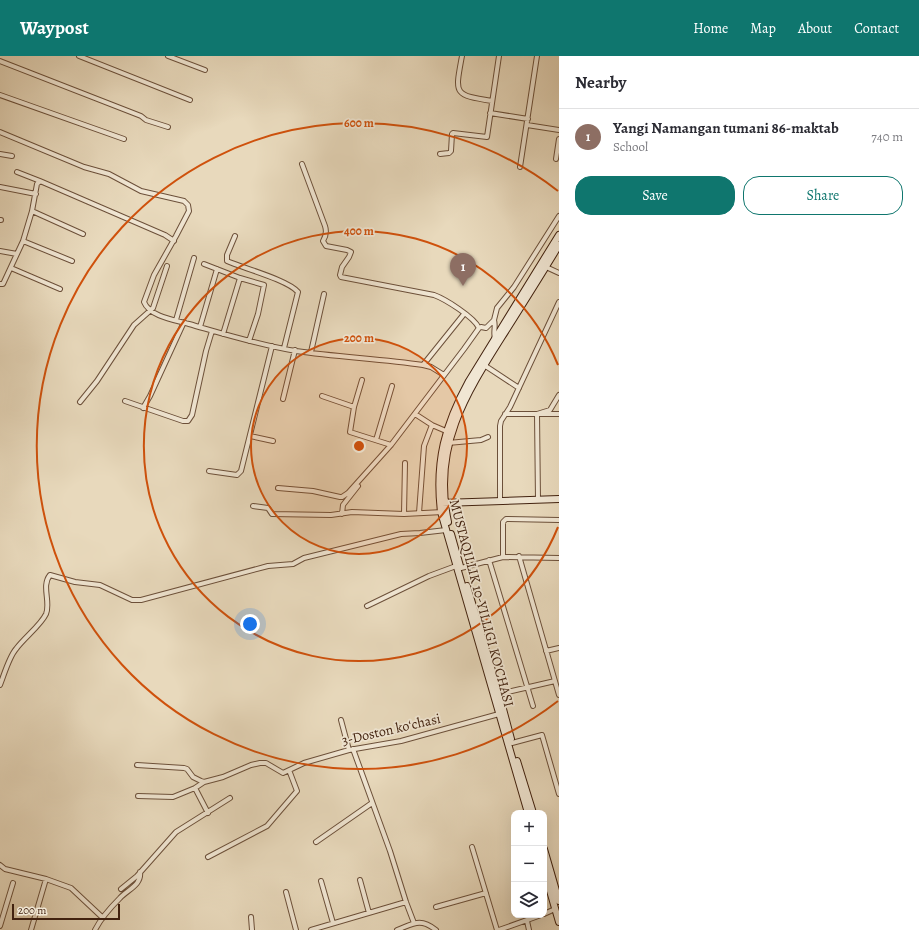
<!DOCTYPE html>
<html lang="en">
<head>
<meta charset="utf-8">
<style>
  body { margin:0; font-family:Alegreya,serif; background:#f2f2f3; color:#2b2b33 }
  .controls { position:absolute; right:12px; bottom:12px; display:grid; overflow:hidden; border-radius:8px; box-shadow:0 4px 16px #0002 }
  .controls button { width:36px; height:36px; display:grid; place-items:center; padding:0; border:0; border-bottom:1px solid #e1e1e2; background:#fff; color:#2b2b33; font:20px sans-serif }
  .scale { position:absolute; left:12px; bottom:10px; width:108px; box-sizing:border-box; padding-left:4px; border:2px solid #42220f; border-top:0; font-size:11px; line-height:14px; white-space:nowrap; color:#42220f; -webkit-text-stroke:3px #f0e6d3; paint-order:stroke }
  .you { position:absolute; left:250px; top:568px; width:14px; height:14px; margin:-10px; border:3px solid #fff; border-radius:50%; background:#1a73e8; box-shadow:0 0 0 6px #1a73e833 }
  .badge { display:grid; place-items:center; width:26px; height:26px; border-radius:50%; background:#0f766e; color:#fff; font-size:13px; font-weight:700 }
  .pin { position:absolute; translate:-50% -33px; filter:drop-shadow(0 1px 2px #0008) }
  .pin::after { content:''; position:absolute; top:21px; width:14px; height:12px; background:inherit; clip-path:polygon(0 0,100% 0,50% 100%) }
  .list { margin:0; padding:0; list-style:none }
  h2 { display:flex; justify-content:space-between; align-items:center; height:52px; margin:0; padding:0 16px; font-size:17px }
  h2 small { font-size:13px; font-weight:400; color:#7c7c81 }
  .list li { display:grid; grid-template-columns:26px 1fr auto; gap:12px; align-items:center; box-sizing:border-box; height:56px; padding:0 16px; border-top:1px solid #e1e1e2 }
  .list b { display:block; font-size:15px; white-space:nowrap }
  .list p { margin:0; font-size:13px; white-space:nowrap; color:#7c7c81 }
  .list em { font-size:13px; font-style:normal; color:#7c7c81 }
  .actions { display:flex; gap:8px; padding:12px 16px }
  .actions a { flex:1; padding:9px 0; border:1px solid #0f766e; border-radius:16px; text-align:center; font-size:14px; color:#0f766e }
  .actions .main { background:#0f766e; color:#fff }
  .icon { flex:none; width:22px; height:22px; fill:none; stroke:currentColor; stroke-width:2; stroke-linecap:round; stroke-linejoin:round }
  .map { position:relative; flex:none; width:559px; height:874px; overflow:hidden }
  header { display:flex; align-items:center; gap:24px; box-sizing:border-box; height:56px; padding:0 20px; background:#0f766e; color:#fff }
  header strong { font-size:19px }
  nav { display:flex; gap:22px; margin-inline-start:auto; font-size:14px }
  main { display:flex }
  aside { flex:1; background:#fff }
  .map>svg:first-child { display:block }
</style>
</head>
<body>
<header>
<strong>Waypost</strong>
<nav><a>Home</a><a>Map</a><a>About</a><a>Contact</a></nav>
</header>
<main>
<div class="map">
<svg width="559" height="874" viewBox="0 0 559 874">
  <rect width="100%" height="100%" fill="#e8d9bc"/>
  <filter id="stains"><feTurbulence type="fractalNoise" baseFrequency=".005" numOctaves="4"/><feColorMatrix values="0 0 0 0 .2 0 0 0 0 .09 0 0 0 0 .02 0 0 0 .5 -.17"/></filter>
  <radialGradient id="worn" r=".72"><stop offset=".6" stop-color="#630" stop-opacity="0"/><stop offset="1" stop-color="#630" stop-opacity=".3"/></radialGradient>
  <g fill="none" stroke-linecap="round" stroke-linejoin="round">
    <g stroke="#6c503a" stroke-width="6">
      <path id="street" d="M 79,0 L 190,44
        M 168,0 L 205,14
        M 462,0 C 455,38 453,39 492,45
        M 0,5 L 141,60 L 146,64 L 168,71
        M 0,39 L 124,83
        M 490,57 L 528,63
        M 527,69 L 559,74
        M 0,76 L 84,111 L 109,118 L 141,135 L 184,145 L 188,149 L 189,155 L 176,180 L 154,219 L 144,246 C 150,261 175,264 189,268 C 224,278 259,289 296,295 C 338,301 381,303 423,309 L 431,311 L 444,319
        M 0,98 L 12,100
        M 440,98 L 449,97 L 451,95 L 452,78 L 453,77 L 487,81 L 499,0
        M 556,103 L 559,83
        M 302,108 L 325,170 C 327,176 326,180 323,185 L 326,190 L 347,194 L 351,196 L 349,201 L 342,211 L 340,219 L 341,221 L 434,239 C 445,243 474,261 479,272
        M 520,111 L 537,0
        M 17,116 L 40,125
        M 0,131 L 36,138
        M 32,155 L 83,178
        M 0,164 L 1,164
        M 235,180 L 227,199 L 227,205 C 243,212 288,224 298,236 L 284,292
        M 23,185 L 72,205
        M 0,195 L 17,198
        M 204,208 L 240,222 L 223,278
        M 546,211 L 559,217
        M 11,212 L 60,233
        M 240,222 L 264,229 L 258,258 L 249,285
        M 0,228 L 3,228 L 23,185 L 32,155 L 37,128 L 40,125 L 165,179 L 174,185
        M 176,264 L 194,202
        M 494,264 C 496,271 493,276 495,283
        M 200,271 L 217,213
        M 479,272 L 481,271 L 486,272 L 494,264 L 497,252 L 514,231 L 559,160
        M 311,296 L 324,238
        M 423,309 L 464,258
        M 484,309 L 519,332
        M 362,324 L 354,351 L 350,376 L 391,389
        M 322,340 L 354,351
        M 283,343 L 295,294
        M 125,345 L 183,365 L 188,365 L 192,359 L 206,295 L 212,275
        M 80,346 L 97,325 L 134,269 L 153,252 L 167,210
        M 143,352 L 150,340 L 184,266
        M 415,358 L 432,369 L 446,375
        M 505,358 L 559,358
        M 250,380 L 273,385
        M 376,384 L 392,330
        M 448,387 L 481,384 L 488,381
        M 209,415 L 237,419 L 241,415 L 272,290
        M 278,432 L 313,435 L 340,441 L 342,441 L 348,437 L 391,389 L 464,293 L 479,272
        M 538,444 L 537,358 L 550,354 L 559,339
        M 500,445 L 500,370 L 501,365 L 510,351 L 559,246
        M 253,450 L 268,452 L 272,458 L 331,459 L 352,456 L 404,458 L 443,456
        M 419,457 L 424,390 L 432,369
        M 342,458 L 343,449 L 358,430
        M 404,458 L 405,407
        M 519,500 L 559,639
        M 503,501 L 503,466 L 506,463 L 559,464
        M 489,504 L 533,650
        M 461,512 L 503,501 L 559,502
        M 367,550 L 429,520 L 456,510
        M 546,595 L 559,592
        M 0,629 C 4,619 9,601 16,593 C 24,582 41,569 46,558 C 51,546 41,530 50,519 L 75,526 L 100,529 L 132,544 L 141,544 L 268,510 L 293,508 L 304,502 L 401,478 L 420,477 L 446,474
        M 499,638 L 555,625
        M 341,664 L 349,694
        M 512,687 L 542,679 L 559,738
        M 353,693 L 390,795 L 406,846 L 414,867
        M 137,709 L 184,712 L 187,713 L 193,721 L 201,725 L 204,726 L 223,721 L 251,709 L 260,707 L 266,707 L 283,717 L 304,707 L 349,694 L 401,685 L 499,658
        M 195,732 L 208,757
        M 138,740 L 173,741 L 195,732 L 204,726
        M 316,786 L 372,747
        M 472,791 L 497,874
        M 208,801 L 267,770 L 297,735 L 289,714
        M 0,809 L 5,813 L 46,823 L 71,832 L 103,862
        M 360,824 L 369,857
        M 321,825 L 333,867
        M 121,833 L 137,820 L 176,776 L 230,742
        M 286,836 L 296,874
        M 436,851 L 486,837
        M 544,858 L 555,853
        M 251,861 L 252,874
        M 527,865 L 529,874
        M 0,870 L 13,827
        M 31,874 L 46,823
        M 95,874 C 100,864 112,850 120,842 C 127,834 142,829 140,816
        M 311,874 L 406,846
        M 397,874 C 413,868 420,861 436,874
        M 499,874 L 541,859"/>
    </g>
    <g stroke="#42220f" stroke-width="8">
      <path id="secondary" d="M 442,447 L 559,443
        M 448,466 C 432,391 465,339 503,279 C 522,249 541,219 559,189
        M 451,478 L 460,510
        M 467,530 L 499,638 L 511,683
        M 517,705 L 533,757
        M 528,757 L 441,456 C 435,405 445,369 469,325 L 559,179
        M 544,793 L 559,845
        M 544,814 L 559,866"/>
    </g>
    <use href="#street" stroke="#f0e6d3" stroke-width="4"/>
    <use href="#secondary" stroke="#f0e6d3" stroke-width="6"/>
  </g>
  <circle cx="359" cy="390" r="108" fill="#cf510c" fill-opacity=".12"/>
  <g fill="none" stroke="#cf510c" stroke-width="2">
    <circle cx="359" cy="390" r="108"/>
    <path d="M558 471A215 215 0 1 1 558 309"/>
    <path d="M558 645A323 323 0 1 1 558 135"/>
  </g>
  <g text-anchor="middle" stroke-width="3.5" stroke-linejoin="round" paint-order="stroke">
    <g font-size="14" fill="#42220f" stroke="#f0e6d3">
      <text transform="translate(482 547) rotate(75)" y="5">MUSTAQILLIK 10-YILLIGI KO'CHASI</text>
      <text transform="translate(391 673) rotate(-13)" y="5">3-Doston koʻchasi</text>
    </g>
  </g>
  <circle cx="359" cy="390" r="6" fill="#cf510c" stroke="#f0e6d3" stroke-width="2"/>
  <g font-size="12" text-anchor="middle" font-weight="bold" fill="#cf510c" stroke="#f0e6d3" stroke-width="3.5" stroke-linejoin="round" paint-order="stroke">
    <text x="359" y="71">600 m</text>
    <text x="359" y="179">400 m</text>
    <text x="359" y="286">200 m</text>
  </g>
  <rect width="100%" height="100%" filter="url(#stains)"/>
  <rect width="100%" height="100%" fill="url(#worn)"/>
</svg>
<div class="controls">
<button>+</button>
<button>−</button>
<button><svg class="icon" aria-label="layers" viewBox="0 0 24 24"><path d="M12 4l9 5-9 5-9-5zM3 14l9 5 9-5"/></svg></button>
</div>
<div class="scale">200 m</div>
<div class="you"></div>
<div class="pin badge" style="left:463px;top:230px;background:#8d6e63">1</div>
</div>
<aside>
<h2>Nearby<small></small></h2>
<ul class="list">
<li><span class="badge" style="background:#8d6e63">1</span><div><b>Yangi Namangan tumani 86-maktab</b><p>School</p></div><em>740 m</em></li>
</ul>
<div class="actions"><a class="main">Save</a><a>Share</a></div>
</aside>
</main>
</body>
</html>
